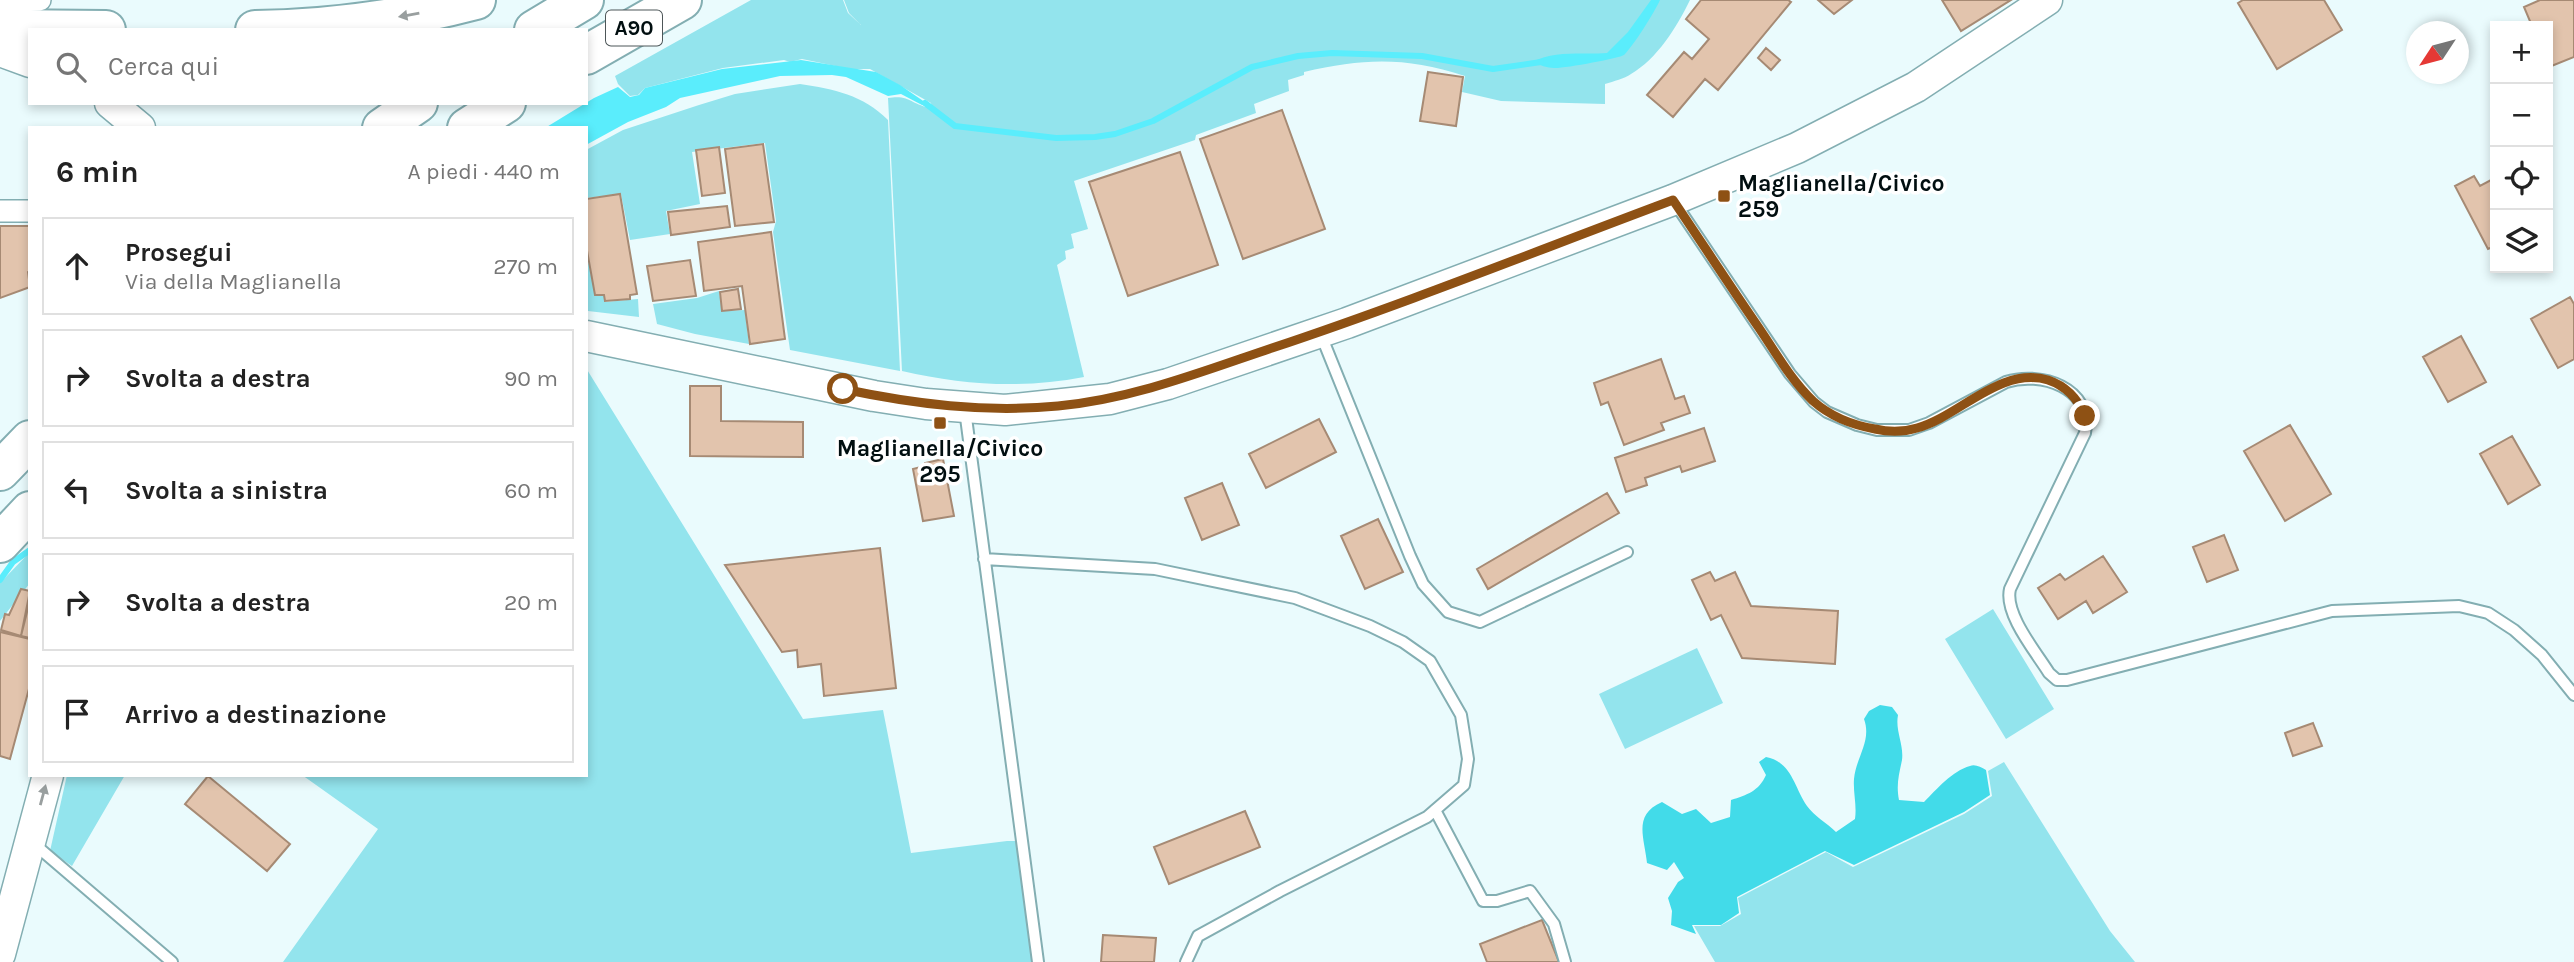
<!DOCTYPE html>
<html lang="it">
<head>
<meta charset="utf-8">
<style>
  body { margin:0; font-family:Karla,sans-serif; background:#f2f2f2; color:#222 }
  .controls { position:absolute; right:21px; top:21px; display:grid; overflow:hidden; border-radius:0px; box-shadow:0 4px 10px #0003 }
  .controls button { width:63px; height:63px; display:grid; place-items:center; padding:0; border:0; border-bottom:2px solid #e0e0e0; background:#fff; color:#222; font:35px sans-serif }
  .compass { position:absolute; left:2406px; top:21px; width:63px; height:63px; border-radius:50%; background:#fff; box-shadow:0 4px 10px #0003; rotate:234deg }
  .stop { position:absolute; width:21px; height:21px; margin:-16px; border:5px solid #8e5114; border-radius:50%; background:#fff }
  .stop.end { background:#8e5114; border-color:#fff; box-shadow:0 2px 7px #0008 }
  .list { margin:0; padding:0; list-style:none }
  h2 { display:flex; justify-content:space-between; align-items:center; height:91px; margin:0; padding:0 28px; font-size:30px }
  h2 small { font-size:23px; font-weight:400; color:#767676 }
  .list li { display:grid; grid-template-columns:46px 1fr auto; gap:21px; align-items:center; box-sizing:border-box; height:98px; margin:0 14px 14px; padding:0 14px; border:2px solid #e0e0e0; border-radius:0px }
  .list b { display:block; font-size:26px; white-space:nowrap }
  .list p { margin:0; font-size:23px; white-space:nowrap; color:#767676 }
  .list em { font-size:23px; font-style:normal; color:#767676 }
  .icon { flex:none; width:38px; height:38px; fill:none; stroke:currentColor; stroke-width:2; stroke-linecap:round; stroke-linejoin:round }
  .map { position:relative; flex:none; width:2574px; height:962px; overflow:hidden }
  .search { position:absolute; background:#fff; box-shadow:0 4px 10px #0003; left:28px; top:28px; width:560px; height:77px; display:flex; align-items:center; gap:18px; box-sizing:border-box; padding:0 24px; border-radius:0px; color:#767676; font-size:26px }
  .panel { position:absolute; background:#fff; box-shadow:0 4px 10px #0003; left:28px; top:126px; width:560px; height:651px; border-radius:0px }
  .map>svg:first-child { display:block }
</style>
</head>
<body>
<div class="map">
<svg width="2574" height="962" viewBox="0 0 2574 962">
  <rect width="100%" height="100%" fill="#eafbfd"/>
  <path fill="#93e4ed" d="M 751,0 L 843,0 L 848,13 L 861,25 L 849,13 L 844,0 L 1690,0 C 1677,27 1657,59 1631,74 C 1624,79 1614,81 1605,84 L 1605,104 L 1501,101 L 1462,92 L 1465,76 C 1406,57 1365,58 1304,72 L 1304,75 L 1288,80 L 1289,91 L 1254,104 L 1256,113 L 1196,135 L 1195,140 L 1074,181 L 1088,229 L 1071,234 L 1074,248 L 1065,251 L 1066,259 L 1057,265 L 1084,377 C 1022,389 963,385 902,371 L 888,98 C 910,94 911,105 932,108 L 931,103 L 870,69 L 850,69 L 802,59 L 790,62 L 784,60 L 723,68 L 645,88 L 638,95 L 630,96 L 618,84 L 615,76 Z
    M 800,84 C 834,89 863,95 888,120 L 900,371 L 790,350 L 773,232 L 776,221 L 765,143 L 692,152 L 700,204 L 666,211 L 670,234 L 630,240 L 621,194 L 586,198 L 586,150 L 623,130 L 699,105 L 735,94 Z
    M 586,249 L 595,296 L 604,295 L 605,302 L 638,299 L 639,317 L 588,311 Z
    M 719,291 L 722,311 L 745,310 L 749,344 L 695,334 L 657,324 L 653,304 L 697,298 Z
    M 586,368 L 803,719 L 883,710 L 911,853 L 1007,841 L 1021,841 L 1038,962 L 283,962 L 378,829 L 302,775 L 586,775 Z
    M 30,552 L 30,583 L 0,621 L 0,583 Z
    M 1993,609 L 2054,709 L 2006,739 L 1945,639 Z
    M 1697,648 L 1723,703 L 1625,749 L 1599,694 Z
    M 2004,762 L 2110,931 L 2135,962 L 1715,962 L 1694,926 L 1720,926 L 1741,914 L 1738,898 L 1826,852 L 1853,867 L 1964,814 L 1992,796 L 1988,771 Z
    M 67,775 L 125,775 L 72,866 L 50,851 Z"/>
  <path fill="#42dbe9" d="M 1880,705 L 1892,707 L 1898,715 C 1895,731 1904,744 1902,760 C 1899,775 1896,784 1899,800 L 1924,802 C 1937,789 1952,771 1970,766 C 1975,764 1981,767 1986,770 L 1990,795 L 1964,812 L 1854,865 L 1825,851 L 1737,897 L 1739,913 L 1721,925 L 1692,925 L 1696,934 L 1671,925 L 1672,911 L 1668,898 L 1678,882 L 1684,878 L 1674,862 L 1667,870 L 1647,863 C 1644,836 1633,815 1662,802 L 1682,814 L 1696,809 L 1711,823 L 1730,817 L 1731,800 C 1747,795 1759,791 1766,775 L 1759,762 L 1766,757 C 1792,762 1794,787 1807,806 C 1814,816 1827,823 1836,832 L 1855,819 C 1857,805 1853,793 1854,779 C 1856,757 1872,741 1864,719 L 1869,711 Z"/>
  <path fill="#5aedfc" d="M 1651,0 L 1660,0 C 1654,13 1634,45 1624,55 C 1620,58 1562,69 1554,68 C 1547,68 1540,65 1533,62 C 1554,50 1584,55 1607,53 L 1628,32 Z
    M 801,60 L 876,72 L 900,85 L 932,107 L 922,105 L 901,94 L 888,96 L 846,77 L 832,75 L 780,76 L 680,98 L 666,107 L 628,122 L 586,145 L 586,128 L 545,128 L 594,98 L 618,87 L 630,97 L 639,95 L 645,88 L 722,69 Z"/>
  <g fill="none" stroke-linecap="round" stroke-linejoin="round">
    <path stroke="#5aedfc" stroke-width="6" d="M 925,103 L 955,126 L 1056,138 L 1095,137 L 1115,134 L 1153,121 L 1252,67 L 1298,56 L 1332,53 L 1422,56 L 1493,69 L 1541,62
      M 0,580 L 13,562 L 30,550"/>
  </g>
  <path fill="#e2c4ad" stroke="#a68a74" stroke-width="2" d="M 1701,0 L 1788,0 L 1791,2 L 1718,90 L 1705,79 L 1673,117 L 1647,95 L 1684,52 L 1692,59 L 1709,39 L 1686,19 Z
    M 1818,0 L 1852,0 L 1834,14 Z
    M 1942,0 L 2011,0 L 1961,31 Z
    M 2243,0 L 2324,0 L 2342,30 L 2277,69 L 2238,3 Z
    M 2540,0 L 2574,0 L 2574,57 L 2549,67 L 2548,26 L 2532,26 L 2524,7 Z
    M 1766,48 L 1780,60 L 1771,70 L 1758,58 Z
    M 1428,72 L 1463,77 L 1456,126 L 1420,121 Z
    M 1282,110 L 1325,229 L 1243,259 L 1200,139 Z
    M 763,144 L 774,222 L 735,226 L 725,149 Z
    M 719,147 L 725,193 L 702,196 L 696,150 Z
    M 1180,152 L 1218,265 L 1128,296 L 1089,182 Z
    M 2474,176 L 2480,186 L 2493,179 L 2495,184 L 2495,246 L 2488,249 L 2455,186 Z
    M 620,194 L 637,294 L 630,295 L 630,299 L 605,301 L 604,295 L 595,295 L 586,245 L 586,199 Z
    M 727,206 L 730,227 L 671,235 L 668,212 Z
    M 0,226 L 30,226 L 30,271 L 28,272 L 30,287 L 0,298 Z
    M 771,232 L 785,339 L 750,344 L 742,286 L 704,291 L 698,242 Z
    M 690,260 L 696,296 L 653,301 L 647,266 Z
    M 738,289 L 741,309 L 722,311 L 720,292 Z
    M 2570,297 L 2574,304 L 2574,359 L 2558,368 L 2531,319 Z
    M 2461,336 L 2486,382 L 2448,402 L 2423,357 Z
    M 1661,359 L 1675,399 L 1684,396 L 1690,413 L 1661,423 L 1664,430 L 1624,445 L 1608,402 L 1601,405 L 1594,383 Z
    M 690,386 L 721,386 L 721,421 L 803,422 L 803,457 L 690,456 Z
    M 1319,419 L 1336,452 L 1266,488 L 1249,454 Z
    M 2290,425 L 2331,494 L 2285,521 L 2244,451 Z
    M 1704,428 L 1715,461 L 1682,472 L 1680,466 L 1645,478 L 1647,485 L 1626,492 L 1615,458 Z
    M 2512,436 L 2540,485 L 2508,504 L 2480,454 Z
    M 943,459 L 954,516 L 923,521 L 913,469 L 925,466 L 925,463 Z
    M 1222,483 L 1239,525 L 1202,540 L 1185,498 Z
    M 1607,493 L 1619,513 L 1488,589 L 1477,569 Z
    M 1378,519 L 1403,572 L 1365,589 L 1341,536 Z
    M 2224,535 L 2238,570 L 2207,582 L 2193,547 Z
    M 880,548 L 896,688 L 824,696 L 821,664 L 798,667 L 797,650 L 782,652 L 725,565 Z
    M 2103,556 L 2127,592 L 2093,613 L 2086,601 L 2058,619 L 2038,588 L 2060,574 L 2065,580 Z
    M 1710,572 L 1715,581 L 1735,572 L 1751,606 L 1838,611 L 1835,664 L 1742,658 L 1721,615 L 1711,620 L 1692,580 Z
    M 21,589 L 30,591 L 21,636 L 1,630 L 5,614 L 9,615 Z
    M 30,600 L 30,638 L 21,636 Z
    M 0,632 L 30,639 L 30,685 L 10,759 L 0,756 Z
    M 2313,723 L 2322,746 L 2293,756 L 2285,733 Z
    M 208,776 L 290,844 L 267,871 L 185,804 Z
    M 1245,811 L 1260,847 L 1169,884 L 1154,847 Z
    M 1542,920 L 1559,962 L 1487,962 L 1480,944 Z
    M 1103,935 L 1156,938 L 1154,962 L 1101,962 Z"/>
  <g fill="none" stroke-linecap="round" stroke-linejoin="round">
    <g stroke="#83aeb2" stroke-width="14">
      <path id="lane" d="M 1675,203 L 1790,374 L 1814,402 L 1827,412 L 1857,425 L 1877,430 L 1909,430 L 1929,423 L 2006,382 C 2040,371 2093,387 2085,433 L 2010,589 C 2004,614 2036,652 2049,673 L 2057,680 L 2067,680 L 2332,611 L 2459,606 L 2488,613 L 2514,630 L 2542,655 L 2574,695
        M 1321,335 L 1410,556 L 1423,584 L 1448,612 L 1480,622 L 1627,552
        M 965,410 L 1038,962
        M 984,559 L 1155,569 L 1295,598 L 1370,626 L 1403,642 L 1430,661 L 1461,715 L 1468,759 L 1464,785 L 1427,817 L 1280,891 L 1198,936 L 1186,962
        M 1435,810 L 1483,901 L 1497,901 L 1530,891 L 1554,924 L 1565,962
        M 33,843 L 172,962"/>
    </g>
    <g stroke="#83aeb2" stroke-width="24">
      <path id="street" d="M 0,2 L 40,0
        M 0,211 L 30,211"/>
    </g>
    <g stroke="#83aeb2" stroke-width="33">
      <path id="secondary" d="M 0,51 L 30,62
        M 110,103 L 140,128
        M 586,336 L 874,396 L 926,404 L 1005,410 L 1110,399 L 1168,384 L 1347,323 L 1673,200 L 1797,148 L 1916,87 L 2047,0
        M 0,954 L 48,775"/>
    </g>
    <g stroke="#83aeb2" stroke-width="42">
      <path id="highway" d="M 0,29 L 106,30
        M 255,30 C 329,29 404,19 476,0
        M 534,30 L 584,0
        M 586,55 L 682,0
        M 382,128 L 418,103
        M 467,128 L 506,103
        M 0,471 L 30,440
        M 0,543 L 30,511"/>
    </g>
    <use href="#lane" stroke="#fff" stroke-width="10"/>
    <use href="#street" stroke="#fff" stroke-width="21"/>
    <use href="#secondary" stroke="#fff" stroke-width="30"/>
    <use href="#highway" stroke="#fff" stroke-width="38"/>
  </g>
  <defs><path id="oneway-solid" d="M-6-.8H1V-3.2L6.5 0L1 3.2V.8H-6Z" transform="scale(1.75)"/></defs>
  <g fill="#999f9f">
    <use href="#oneway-solid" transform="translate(409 15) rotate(170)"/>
    <use href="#oneway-solid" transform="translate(43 795) rotate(-75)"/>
  </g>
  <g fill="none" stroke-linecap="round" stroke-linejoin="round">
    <path stroke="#8e5114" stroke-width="9" d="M 843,389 C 914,404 985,413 1058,406 C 1132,399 1201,372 1272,348 C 1407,303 1539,250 1673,200 C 1702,243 1730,286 1759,328 C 1776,353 1791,380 1813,401 C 1830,416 1852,425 1875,429 C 1888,432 1904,432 1917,428 C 1960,416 2000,366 2048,380 C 2066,386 2078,399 2085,416"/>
  </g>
  <g fill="#8e5114" stroke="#fff" stroke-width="2.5">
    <rect x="1717" y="189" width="14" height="14" rx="3.5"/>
    <rect x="933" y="416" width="14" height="14" rx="3.5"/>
  </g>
  <g text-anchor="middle" stroke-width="7" stroke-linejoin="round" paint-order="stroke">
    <rect fill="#fff" stroke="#4d5658" stroke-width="2" x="606" y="10.5" width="56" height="35" rx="5"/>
    <g font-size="21" font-weight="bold" fill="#010e10">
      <text x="634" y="35">A90</text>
    </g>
    <g font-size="23" font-weight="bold" fill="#010e10" stroke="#fff" text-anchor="start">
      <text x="1738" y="191">Maglianella/Civico<tspan x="1738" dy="26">259</tspan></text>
      <text x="940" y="456" text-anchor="middle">Maglianella/Civico<tspan x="940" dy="26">295</tspan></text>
    </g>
  </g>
</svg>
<div class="controls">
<button>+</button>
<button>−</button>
<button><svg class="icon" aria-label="locate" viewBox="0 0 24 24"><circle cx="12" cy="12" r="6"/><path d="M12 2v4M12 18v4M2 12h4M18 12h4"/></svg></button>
<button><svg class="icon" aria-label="layers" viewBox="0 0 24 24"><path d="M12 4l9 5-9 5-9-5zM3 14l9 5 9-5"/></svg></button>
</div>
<svg class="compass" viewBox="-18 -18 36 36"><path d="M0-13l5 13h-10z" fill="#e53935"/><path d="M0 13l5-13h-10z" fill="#767676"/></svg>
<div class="stop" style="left:843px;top:389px"></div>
<div class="stop end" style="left:2085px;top:416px"></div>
<div class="search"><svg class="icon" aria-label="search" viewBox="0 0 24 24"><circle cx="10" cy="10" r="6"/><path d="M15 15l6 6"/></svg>Cerca qui</div>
<section class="panel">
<h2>6 min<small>A piedi · 440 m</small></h2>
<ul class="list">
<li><svg class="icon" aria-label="ahead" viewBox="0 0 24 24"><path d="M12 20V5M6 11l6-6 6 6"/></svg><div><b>Prosegui</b><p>Via della Maglianella</p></div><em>270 m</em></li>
<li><svg class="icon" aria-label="right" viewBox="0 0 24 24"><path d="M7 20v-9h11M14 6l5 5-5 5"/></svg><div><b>Svolta a destra</b></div><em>90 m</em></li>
<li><svg class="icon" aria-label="left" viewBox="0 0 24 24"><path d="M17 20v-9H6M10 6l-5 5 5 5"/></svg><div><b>Svolta a sinistra</b></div><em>60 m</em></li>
<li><svg class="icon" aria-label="right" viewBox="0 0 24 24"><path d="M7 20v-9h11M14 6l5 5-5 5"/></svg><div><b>Svolta a destra</b></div><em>20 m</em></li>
<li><svg class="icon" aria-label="arrive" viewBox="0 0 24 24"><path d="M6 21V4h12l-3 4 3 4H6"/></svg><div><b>Arrivo a destinazione</b></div></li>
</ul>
</section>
</div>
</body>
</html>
